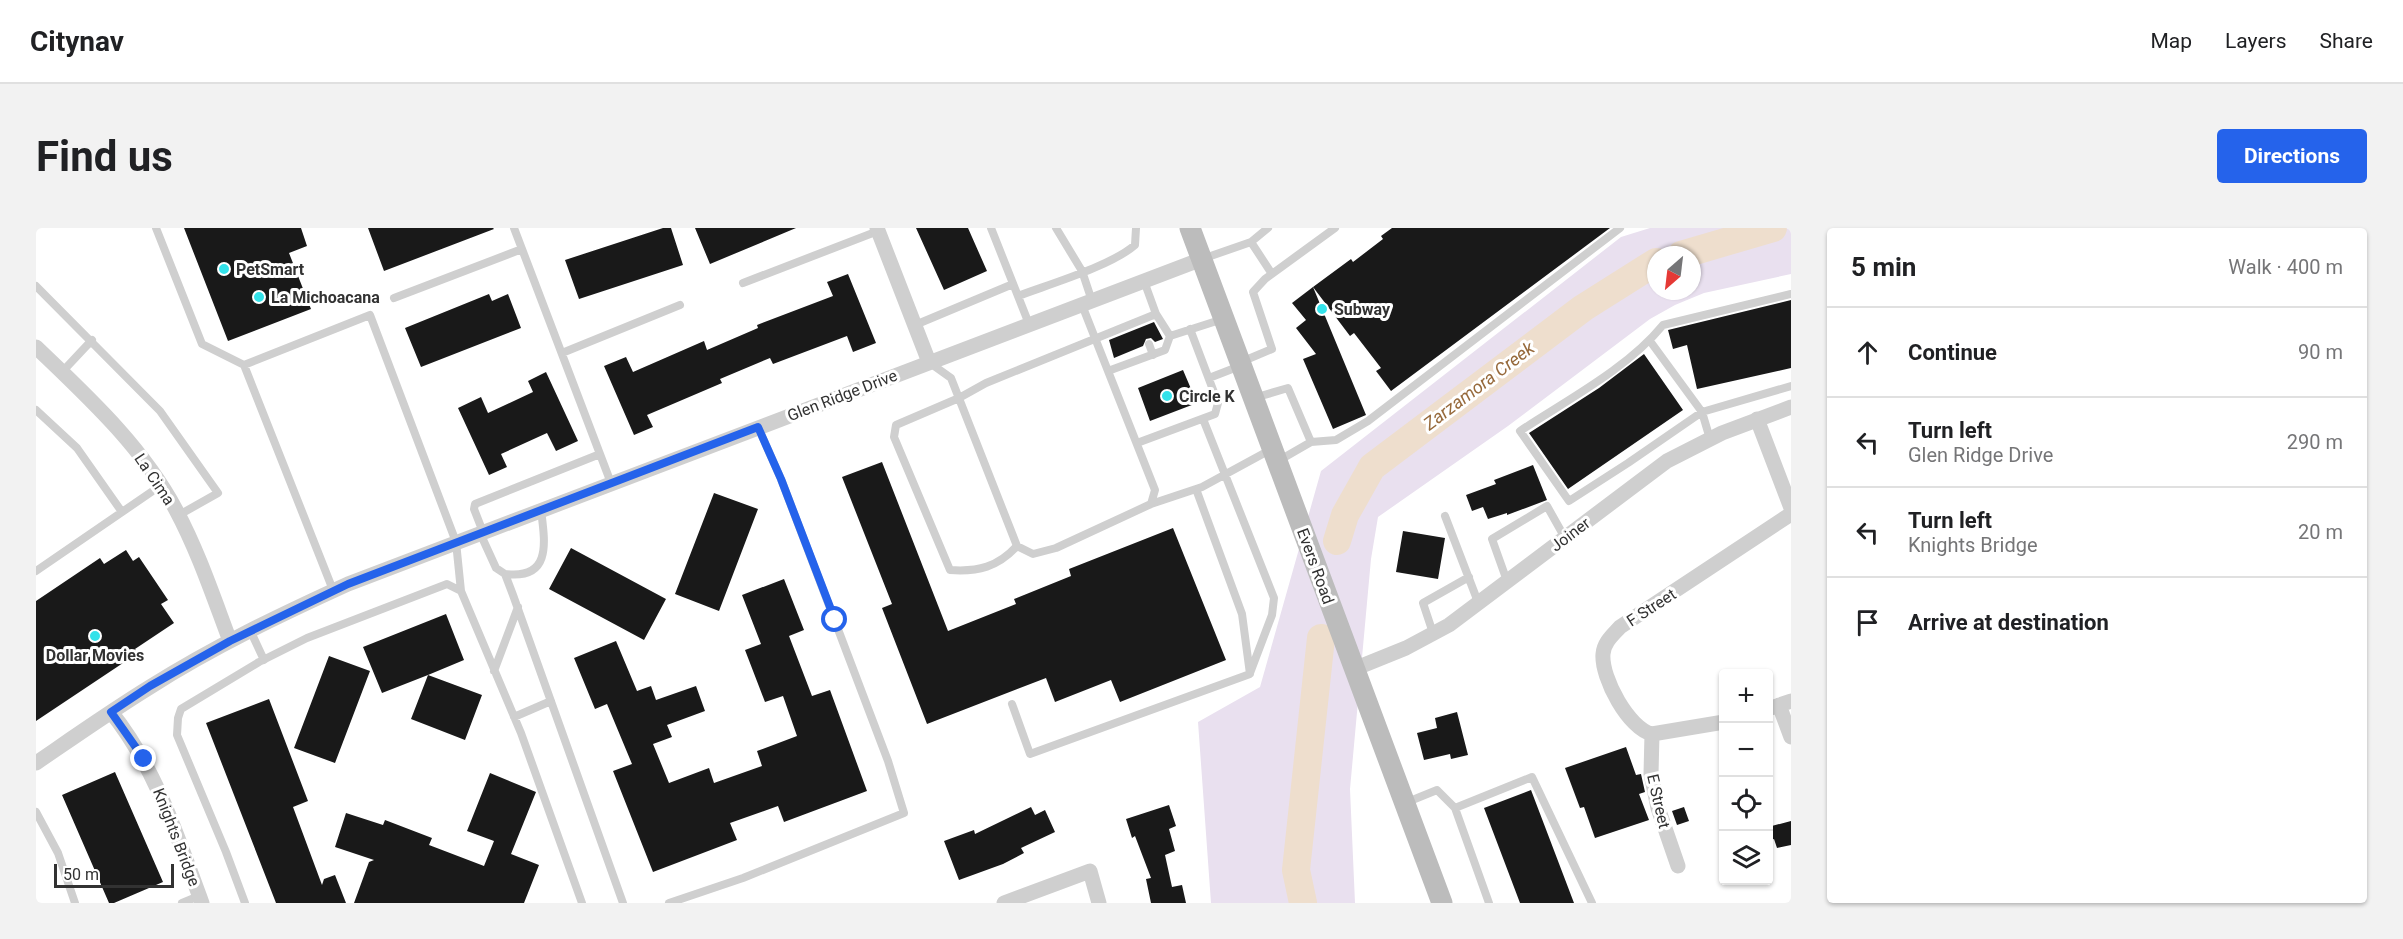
<!DOCTYPE html>
<html lang="en">
<head>
<meta charset="utf-8">
<style>
  body { margin:0; font-family:Roboto,sans-serif; background:#f2f2f2; color:#202124 }
  .controls { position:absolute; right:18px; bottom:18px; display:grid; overflow:hidden; border-radius:6px; box-shadow:0 2px 4px #0004 }
  .controls button { width:54px; height:54px; display:grid; place-items:center; padding:0; border:0; border-bottom:2px solid #e0e0e0; background:#fff; color:#202124; font:30px sans-serif }
  .compass { position:absolute; left:1611px; top:18px; width:54px; height:54px; border-radius:50%; background:#fff; box-shadow:0 2px 4px #0004; rotate:208deg }
  .scale { position:absolute; left:18px; bottom:15px; width:120px; box-sizing:border-box; padding-left:6px; border:3px solid #323232; border-top:0; font-size:16px; line-height:21px; white-space:nowrap; color:#323232; -webkit-text-stroke:4px #fff; paint-order:stroke }
  .stop { position:absolute; width:18px; height:18px; margin:-14px; border:4px solid #2563eb; border-radius:50%; background:#fff }
  .stop.end { background:#2563eb; border-color:#fff; box-shadow:0 2px 6px #0008 }
  .list { margin:0; padding:0; list-style:none }
  h2 { display:flex; justify-content:space-between; align-items:center; height:78px; margin:0; padding:0 24px; font-size:26px }
  h2 small { font-size:20px; font-weight:400; color:#757577 }
  .list li { display:grid; grid-template-columns:39px 1fr auto; gap:18px; align-items:center; box-sizing:border-box; height:90px; padding:0 24px; border-top:2px solid #e0e0e0 }
  .list b { display:block; font-size:22px; white-space:nowrap }
  .list p { margin:0; font-size:20px; white-space:nowrap; color:#757577 }
  .list em { font-size:20px; font-style:normal; color:#757577 }
  .icon { flex:none; width:33px; height:33px; fill:none; stroke:currentColor; stroke-width:2; stroke-linecap:round; stroke-linejoin:round }
  .map { position:relative; flex:none; width:1755px; height:675px; overflow:hidden; border-radius:6px }
  header { display:flex; align-items:center; gap:36px; box-sizing:border-box; height:84px; padding:0 30px; background:#fff; border-bottom:2px solid #e0e0e0 }
  header strong { font-size:28px }
  nav { display:flex; gap:33px; margin-inline-start:auto; font-size:21px }
  .intro { display:flex; align-items:center; justify-content:space-between; box-sizing:border-box; height:144px; padding:0 36px }
  h1 { margin:0; font-size:42px }
  .button { padding:15px 27px; border-radius:6px; background:#2563eb; color:#fff; font-size:21px; font-weight:700 }
  main { display:flex; gap:36px; padding:0 36px }
  aside { flex:1; background:#fff; border-radius:6px; box-shadow:0 2px 4px #0004 }
  .map>svg:first-child { display:block }
</style>
</head>
<body>
<header>
<strong>Citynav</strong>
<nav><a>Map</a><a>Layers</a><a>Share</a></nav>
</header>
<div class="intro"><h1>Find us</h1><a class="button">Directions</a></div>
<main>
<div class="map">
<svg width="1755" height="675" viewBox="0 0 1755 675">
  <rect width="100%" height="100%" fill="#fff"/>
  <path fill="#e9e0ef" fill-rule="evenodd" d="M 1614,0 L 1755,0 L 1755,46 L 1668,65 L 1639,77 L 1614,91 L 1472,198 L 1342,289 L 1335,331 L 1314,561 L 1319,675 L 1175,675 L 1162,494 L 1224,459 L 1285,243 L 1585,9 ZM 1620,27 L 1656,27 L 1656,63 L 1620,63 Z"/>
  <g fill="none" stroke-linecap="round" stroke-linejoin="round">
    <path stroke="#eedecd" stroke-width="28" d="M 1645,27 L 1737,0
      M 1301,313 L 1309,287 L 1336,239 L 1547,80 L 1620,34
      M 1267,675 L 1260,642 L 1285,410"/>
  </g>
  <path fill="#191919" d="M 148,0 L 265,0 L 271,18 L 253,25 L 275,81 L 192,113 Z
    M 332,0 L 457,0 L 458,1 L 348,43 Z
    M 627,0 L 635,0 L 647,37 L 543,71 L 529,32 Z
    M 659,0 L 760,0 L 674,36 Z
    M 880,0 L 932,0 L 951,43 L 908,62 Z
    M 1356,0 L 1574,0 L 1355,163 L 1340,143 L 1345,140 L 1318,105 L 1314,108 L 1277,59 L 1315,31 L 1317,34 L 1347,11 L 1345,8 Z
    M 812,46 L 840,115 L 817,124 L 811,108 L 737,136 L 734,130 L 684,151 L 686,155 L 611,187 L 617,199 L 598,207 L 568,138 L 590,129 L 597,144 L 668,113 L 671,122 L 722,100 L 721,97 L 797,68 L 791,54 Z
    M 1277,59 L 1330,187 L 1297,201 L 1267,131 L 1280,126 L 1260,100 L 1270,92 L 1256,75 Z
    M 453,66 L 456,73 L 472,66 L 485,100 L 385,139 L 369,100 Z
    M 1755,72 L 1755,140 L 1661,161 L 1651,117 L 1637,121 L 1632,102 Z
    M 1118,94 L 1127,111 L 1119,114 L 1115,110 L 1110,111 L 1107,118 L 1078,130 L 1073,112 Z
    M 1608,126 L 1647,182 L 1532,261 L 1493,205 L 1563,160 Z
    M 1147,142 L 1161,175 L 1114,193 L 1102,160 Z
    M 510,144 L 542,213 L 520,223 L 511,205 L 465,226 L 471,239 L 453,247 L 422,180 L 445,169 L 452,185 L 497,164 L 492,153 Z
    M 846,234 L 912,403 L 980,376 L 978,371 L 1035,348 L 1033,341 L 1137,300 L 1190,432 L 1084,474 L 1075,452 L 1019,474 L 1010,450 L 891,496 L 846,380 L 856,376 L 806,249 Z
    M 1497,237 L 1511,272 L 1471,287 L 1471,285 L 1452,291 L 1447,279 L 1436,283 L 1430,267 L 1460,256 L 1458,252 Z
    M 678,265 L 722,281 L 683,383 L 639,366 Z
    M 1367,303 L 1409,310 L 1402,351 L 1360,344 Z
    M 535,320 L 630,371 L 608,412 L 513,361 Z
    M 90,322 L 97,333 L 103,329 L 132,372 L 125,376 L 138,395 L 99,421 L 102,425 L 0,493 L 0,373 L 64,330 L 68,336 Z
    M 748,351 L 768,402 L 753,408 L 776,468 L 794,462 L 831,563 L 748,594 L 742,578 L 694,595 L 701,612 L 617,644 L 577,543 L 596,536 L 571,476 L 559,481 L 538,430 L 580,413 L 601,463 L 615,458 L 620,472 L 660,458 L 669,483 L 631,497 L 636,509 L 617,516 L 633,555 L 673,540 L 678,555 L 726,538 L 721,523 L 761,508 L 747,468 L 729,474 L 709,422 L 725,416 L 706,367 Z
    M 410,386 L 428,432 L 392,447 L 446,467 L 429,512 L 375,491 L 392,447 L 346,465 L 327,419 Z
    M 293,428 L 334,443 L 299,535 L 258,520 Z
    M 233,471 L 272,573 L 257,579 L 286,657 L 288,651 L 299,647 L 310,675 L 240,675 L 170,495 Z
    M 1421,484 L 1432,527 L 1415,531 L 1414,526 L 1388,532 L 1381,505 L 1401,500 L 1399,490 Z
    M 1590,519 L 1600,547 L 1605,546 L 1609,564 L 1603,566 L 1613,592 L 1559,610 L 1548,579 L 1544,580 L 1529,540 Z
    M 79,544 L 127,654 L 78,675 L 73,675 L 26,567 Z
    M 454,545 L 500,564 L 475,626 L 503,637 L 488,675 L 318,675 L 333,634 L 338,632 L 299,619 L 310,585 L 347,597 L 349,592 L 396,610 L 393,617 L 448,638 L 458,613 L 431,603 Z
    M 1495,562 L 1538,675 L 1484,675 L 1448,580 Z
    M 1133,577 L 1140,598 L 1133,601 L 1139,623 L 1129,627 L 1136,659 L 1146,657 L 1150,675 L 1115,675 L 1110,651 L 1115,650 L 1099,608 L 1096,610 L 1090,591 Z
    M 995,579 L 999,587 L 1009,582 L 1019,604 L 985,620 L 988,625 L 967,636 L 923,652 L 908,613 L 938,602 L 939,606 Z
    M 1648,579 L 1653,593 L 1641,597 L 1636,583 Z
    M 1755,593 L 1755,617 L 1741,620 L 1738,611 L 1732,613 L 1732,599 Z"/>
  <g fill="none" stroke-linecap="round" stroke-linejoin="round">
    <path stroke="#cfcfcf" stroke-width="8" d="M 120,0 L 166,116 L 208,137 L 334,87 L 420,314 L 425,363
      M 478,0 L 575,255
      M 955,0 L 993,96
      M 1020,0 L 1046,43 L 1056,73
      M 1232,0 L 1215,14 L 1236,46
      M 1166,31 L 1215,14
      M 1108,53 L 1120,86
      M 707,55 L 842,3
      M 0,58 L 124,183 L 182,265 L 143,287
      M 1755,66 L 1627,97 C 1591,141 1531,172 1484,203 L 1533,273 L 1592,235 L 1666,184 L 1755,158
      M 982,68 C 1014,56 1075,38 1099,17 L 1100,0
      M 358,70 L 486,21
      M 1046,77 L 1072,143
      M 879,97 L 977,56
      M 1134,108 L 1187,91
      M 1614,113 L 1666,184 L 1674,211
      M 1113,116 L 1117,127
      M 526,125 L 644,77
      M 1205,134 L 1236,121 L 1217,64 L 1229,51 L 1299,0
      M 894,135 L 915,150 L 981,318
      M 208,137 L 297,362
      M 26,144 L 56,112
      M 1173,150 L 1204,138
      M 1218,170 L 1252,160 L 1275,214
      M 0,182 L 41,220 L 86,284
      M 1167,191 L 1238,370 L 1236,387 L 1214,445
      M 1101,215 L 1179,186 L 1182,175 L 1154,101
      M 1242,233 L 1275,214 L 1300,212 L 1332,193 L 1584,0
      M 1115,276 L 1119,262 L 1072,143 L 1129,122 L 1134,108 L 1120,86 L 950,155 L 923,170 L 860,197 L 858,209 L 914,342 C 942,344 962,339 981,318 L 997,326 L 1020,320 L 1115,276 L 1166,259 L 1234,222
      M 1409,288 L 1442,374
      M 447,304 L 438,281 L 439,276 L 564,226
      M 444,305 L 460,340 L 469,346 L 477,367 L 587,675
      M 0,343 L 124,258
      M 469,346 C 516,352 509,314 505,282
      M 1471,353 L 1456,311 L 1511,278 L 1529,310
      M 214,402 L 228,432
      M 1397,405 L 1387,375 L 1433,349
      M 458,443 L 482,379
      M 976,476 L 994,526 L 1214,446 L 1206,386 L 1160,261
      M 478,489 L 515,473
      M 1369,575 L 1401,562 L 1419,580 L 1496,549 L 1556,675
      M 1419,580 L 1453,675
      M 0,584 L 22,625 L 39,675
      M 146,675 L 163,668
      M 209,675 L 190,624 L 141,507 L 142,490 L 145,481 L 223,434 L 271,410 L 411,356 L 425,363 L 485,505 L 546,675
      M 633,675 L 707,650 L 868,585 L 852,533 L 745,251 L 722,199"/>
    <path stroke="#cfcfcf" stroke-width="15" d="M 841,0 L 893,134
      M 0,119 C 51,168 106,218 140,282 C 162,323 177,368 194,413
      M 1721,191 L 1755,280
      M 1318,441 L 1370,420 L 1413,397 L 1631,233 L 1686,205 L 1755,179
      M 1743,477 L 1755,509
      M 1732,481 L 1755,473
      M 75,484 C 120,540 141,608 166,675
      M 1616,506 C 1593,501 1565,450 1567,426 C 1568,414 1577,407 1584,399 L 1755,286
      M 1616,506 L 1615,546 L 1622,580 L 1642,638
      M 1616,506 L 1688,494
      M 0,535 C 38,509 75,483 114,459 C 177,419 244,387 312,356 L 1166,31
      M 968,675 L 1054,643 L 1063,675"/>
    <path stroke="#bcbcbc" stroke-width="21" d="M 1154,0 L 1406,675"/>
  </g>
  <g fill="none" stroke-linecap="round" stroke-linejoin="round">
    <path stroke="#2563eb" stroke-width="8" d="M 108,531 L 75,484 L 114,458 L 194,413 L 312,356 L 722,199 L 745,251 L 799,392"/>
  </g>
  <g fill="#33e2ea" stroke="#fff" stroke-width="2">
    <circle cx="188" cy="41" r="6"/>
    <circle cx="223" cy="69" r="6"/>
    <circle cx="1286" cy="81" r="6"/>
    <circle cx="1131" cy="168" r="6"/>
    <circle cx="59" cy="408" r="6"/>
  </g>
  <g text-anchor="middle" stroke-width="6" stroke-linejoin="round" paint-order="stroke">
    <g font-size="16" font-weight="bold" fill="#323232" stroke="#fff" text-anchor="start">
      <text x="200" y="47">PetSmart</text>
      <text x="235" y="75">La Michoacana</text>
      <text x="1298" y="87">Subway</text>
      <text x="1143" y="174">Circle K</text>
      <text x="59" y="433" text-anchor="middle">Dollar Movies</text>
    </g>
    <g font-size="16" fill="#323232" stroke="#fff">
      <text transform="translate(806 167) rotate(-21)" y="6">Glen Ridge Drive</text>
      <text transform="translate(119 251) rotate(56)" y="6">La Cima</text>
      <text transform="translate(1534 306) rotate(-37)" y="6">Joiner</text>
      <text transform="translate(1280 338) rotate(70)" y="6">Evers Road</text>
      <text transform="translate(1615 379) rotate(-33)" y="6">F Street</text>
      <text transform="translate(1623 573) rotate(77)" y="6">E Street</text>
      <text transform="translate(141 609) rotate(69)" y="6">Knights Bridge</text>
    </g>
    <g font-size="18" font-style="italic" fill="#976a3c" stroke="#fff">
      <text transform="translate(1443 158) rotate(-37)" y="6">Zarzamora Creek</text>
    </g>
  </g>
</svg>
<div class="controls">
<button>+</button>
<button>−</button>
<button><svg class="icon" aria-label="locate" viewBox="0 0 24 24"><circle cx="12" cy="12" r="6"/><path d="M12 2v4M12 18v4M2 12h4M18 12h4"/></svg></button>
<button><svg class="icon" aria-label="layers" viewBox="0 0 24 24"><path d="M12 4l9 5-9 5-9-5zM3 14l9 5 9-5"/></svg></button>
</div>
<svg class="compass" viewBox="-18 -18 36 36"><path d="M0-13l5 13h-10z" fill="#e53935"/><path d="M0 13l5-13h-10z" fill="#757577"/></svg>
<div class="scale">50 m</div>
<div class="stop" style="left:799px;top:392px"></div>
<div class="stop end" style="left:108px;top:531px"></div>
</div>
<aside>
<h2>5 min<small>Walk · 400 m</small></h2>
<ul class="list">
<li><svg class="icon" aria-label="ahead" viewBox="0 0 24 24"><path d="M12 20V5M6 11l6-6 6 6"/></svg><div><b>Continue</b></div><em>90 m</em></li>
<li><svg class="icon" aria-label="left" viewBox="0 0 24 24"><path d="M17 20v-9H6M10 6l-5 5 5 5"/></svg><div><b>Turn left</b><p>Glen Ridge Drive</p></div><em>290 m</em></li>
<li><svg class="icon" aria-label="left" viewBox="0 0 24 24"><path d="M17 20v-9H6M10 6l-5 5 5 5"/></svg><div><b>Turn left</b><p>Knights Bridge</p></div><em>20 m</em></li>
<li><svg class="icon" aria-label="arrive" viewBox="0 0 24 24"><path d="M6 21V4h12l-3 4 3 4H6"/></svg><div><b>Arrive at destination</b></div></li>
</ul>
</aside>
</main>
</body>
</html>
